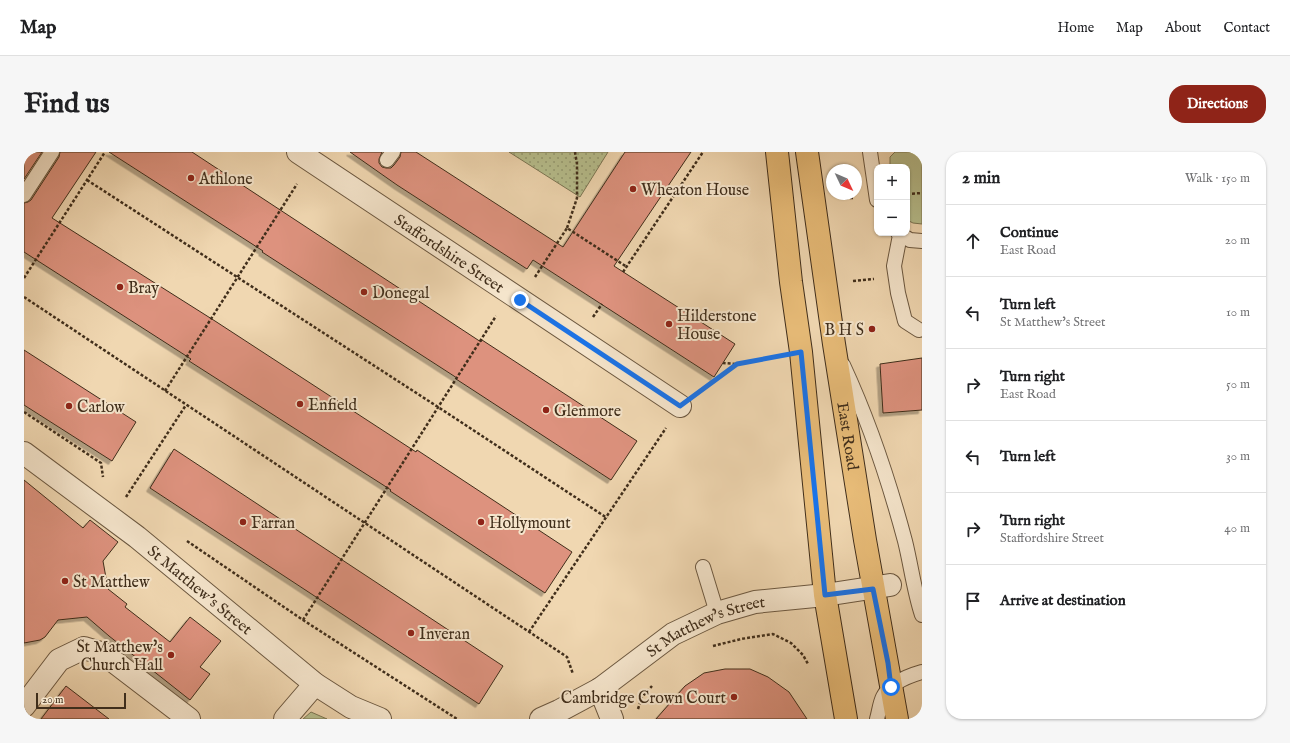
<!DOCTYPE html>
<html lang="en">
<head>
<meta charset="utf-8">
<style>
  body { margin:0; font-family:"IM FELL English",serif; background:#f6f6f6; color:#202124 }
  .controls { position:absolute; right:12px; top:12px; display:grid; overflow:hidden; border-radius:8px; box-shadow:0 1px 3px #0004 }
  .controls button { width:36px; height:36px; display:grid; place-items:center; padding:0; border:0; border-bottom:1px solid #e0e0e0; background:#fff; color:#202124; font:20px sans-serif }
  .compass { position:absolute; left:802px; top:12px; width:36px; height:36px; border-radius:50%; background:#fff; box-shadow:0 1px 3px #0004; rotate:134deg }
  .scale { position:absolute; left:12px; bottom:10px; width:90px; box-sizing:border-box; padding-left:4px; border:2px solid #402e1b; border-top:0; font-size:11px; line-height:14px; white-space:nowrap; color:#402e1b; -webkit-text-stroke:3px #f5e5cc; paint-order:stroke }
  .stop { position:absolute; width:12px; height:12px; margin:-9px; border:3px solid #1a73e8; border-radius:50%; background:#fff }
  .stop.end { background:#1a73e8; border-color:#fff; box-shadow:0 1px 4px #0008 }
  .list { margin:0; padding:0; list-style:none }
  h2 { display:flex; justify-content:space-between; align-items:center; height:52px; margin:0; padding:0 16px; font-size:17px }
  h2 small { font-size:13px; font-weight:400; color:#757577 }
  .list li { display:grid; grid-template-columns:26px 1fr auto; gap:12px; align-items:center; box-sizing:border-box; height:72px; padding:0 16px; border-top:1px solid #e0e0e0 }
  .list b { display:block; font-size:15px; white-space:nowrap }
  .list p { margin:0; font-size:13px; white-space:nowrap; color:#757577 }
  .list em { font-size:13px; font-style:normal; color:#757577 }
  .icon { flex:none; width:22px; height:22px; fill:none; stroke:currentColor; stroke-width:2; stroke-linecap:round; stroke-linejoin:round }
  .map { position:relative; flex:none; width:898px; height:567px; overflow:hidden; border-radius:16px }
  header { display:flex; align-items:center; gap:24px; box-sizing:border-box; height:56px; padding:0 20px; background:#fff; border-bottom:1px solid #e0e0e0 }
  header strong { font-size:19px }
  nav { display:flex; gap:22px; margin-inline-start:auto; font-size:14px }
  .intro { display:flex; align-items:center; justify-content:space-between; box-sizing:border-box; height:96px; padding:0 24px }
  h1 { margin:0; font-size:28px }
  .button { padding:10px 18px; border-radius:16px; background:#8f2418; color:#fff; font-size:14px; font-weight:700 }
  main { display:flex; gap:24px; padding:0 24px }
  aside { flex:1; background:#fff; border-radius:16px; box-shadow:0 1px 3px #0004 }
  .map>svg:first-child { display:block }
</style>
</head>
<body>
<header>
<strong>Map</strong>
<nav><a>Home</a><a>Map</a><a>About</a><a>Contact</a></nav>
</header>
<div class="intro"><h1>Find us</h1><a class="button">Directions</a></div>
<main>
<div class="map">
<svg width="898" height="567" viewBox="0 0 898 567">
  <defs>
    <pattern id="park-dots" width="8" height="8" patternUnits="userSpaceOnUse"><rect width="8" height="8" fill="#b7bf8e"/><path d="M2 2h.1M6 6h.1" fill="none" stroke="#969c73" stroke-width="1.8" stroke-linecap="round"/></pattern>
    <filter id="shadow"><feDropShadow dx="-3.5" dy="3.5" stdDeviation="0" flood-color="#0004"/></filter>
  </defs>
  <rect width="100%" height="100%" fill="#f0d7b1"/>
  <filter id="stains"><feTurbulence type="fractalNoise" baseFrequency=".005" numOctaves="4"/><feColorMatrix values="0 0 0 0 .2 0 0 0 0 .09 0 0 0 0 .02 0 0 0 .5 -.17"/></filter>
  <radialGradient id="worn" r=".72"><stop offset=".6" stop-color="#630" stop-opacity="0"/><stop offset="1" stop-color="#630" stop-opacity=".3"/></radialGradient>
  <path fill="#b7bf8e" stroke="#7c7654" d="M 871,0 L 893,0 L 898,4 L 898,72 L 889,71 L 883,68 L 883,15 L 866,15 L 866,5 Z
    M 287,560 L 303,567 L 279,567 Z"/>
  <path fill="url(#park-dots)" stroke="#7c7654" d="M 485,0 L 584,0 L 556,45 Z"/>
  <path fill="#dd927e" stroke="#402e1b" filter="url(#shadow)" d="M 0,0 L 18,0 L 0,27 Z
    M 36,0 L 72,0 L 28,66 L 191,169 L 392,300 L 393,298 L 548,400 L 521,441 L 366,339 L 367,338 L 165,209 L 167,207 L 0,100 L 0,51 L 4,50 L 7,48 L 35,5 Z
    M 85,0 L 168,0 L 457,190 L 458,188 L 613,289 L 587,328 L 432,227 L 433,226 L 238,100 L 239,99 Z
    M 326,0 L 358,0 L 355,7 L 355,11 L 358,15 L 362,16 L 367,16 L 370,13 L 376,5 L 377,0 L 392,0 L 539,95 L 601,0 L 667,0 L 590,114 L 711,192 L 690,225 L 509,108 L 503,117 L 373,33 Z
    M 0,198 L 112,270 L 88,309 L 0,253 Z
    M 898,206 L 898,258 L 859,261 L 856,212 Z
    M 150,297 L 479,514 L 455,552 L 126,336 Z
    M 0,328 L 59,376 L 66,368 L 94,390 L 79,409 L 84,437 L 103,452 L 101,455 L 146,490 L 166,465 L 197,489 L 176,515 L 186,522 L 166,548 L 85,484 L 63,465 L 34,468 L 21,485 L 16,488 L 0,491 Z
    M 701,517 L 726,517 L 744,525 L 765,540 L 783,567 L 632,567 L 661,534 L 680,521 Z
    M 42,534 L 85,567 L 17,567 Z"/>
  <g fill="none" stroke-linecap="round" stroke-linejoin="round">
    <g stroke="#6c5840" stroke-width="16">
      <path id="service" d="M 846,0 L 853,48
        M 363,8 L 369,0
        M 0,43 L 28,0
        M 874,81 L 886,88 L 898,89
        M 876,83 L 870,114 L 874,141 L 881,169 L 895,178
        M 819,213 C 845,269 865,329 881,389 C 887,413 890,439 898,463
        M 679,415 L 693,461
        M 853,567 C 855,560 856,551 859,545 C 866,531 884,524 898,520"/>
    </g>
    <g stroke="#6c5840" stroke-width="24">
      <g id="minor">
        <path id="s1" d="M 274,0 L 656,254"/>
        <path id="s2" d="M 0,301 L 113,385 L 291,532 L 327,555 L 356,567"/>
        <path d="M 576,537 L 588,567"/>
        <path d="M 0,554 L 35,508 L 60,496 L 80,502 L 165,567"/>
        <path d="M 261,567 L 291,532"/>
        <path id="s3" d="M 517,567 L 535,559 L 576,537 L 649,482 L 693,461 L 731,450 L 801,443 L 866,433"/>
      </g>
    </g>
    <g stroke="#402e1b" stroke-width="24">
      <g id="primary">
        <path d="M 753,0 L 767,130 L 777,200 L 801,443 L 822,567"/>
        <path id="s4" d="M 783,0 L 810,192 L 841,388 L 873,567"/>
      </g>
    </g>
    <path stroke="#402e1b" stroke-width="2.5" stroke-dasharray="3 2" stroke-linecap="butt" d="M 63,28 L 414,255 L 583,366
      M 883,42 L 898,41
      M 816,46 L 829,46
      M 543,76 L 553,46 L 553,12 L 551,0
      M 599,120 L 679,0
      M 511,125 L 543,76 L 603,115
      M 0,126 L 81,0
      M 829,129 L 850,127
      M 0,145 L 543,505 L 549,522
      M 569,165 L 578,152
      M 713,212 L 751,205
      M 678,238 L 713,212 L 699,211
      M 141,239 L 273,32
      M 0,260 L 77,311 L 79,325
      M 102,345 L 162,253
      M 163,389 L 279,468 L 433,567
      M 279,468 L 472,164
      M 505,480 L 642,276
      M 689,494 L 717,487 L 749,482 L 767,491 L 779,503 L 784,512
      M 614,557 L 618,545 L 628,534"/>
    <use href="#service" stroke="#f5e5cc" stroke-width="14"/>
    <use href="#minor" stroke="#f5e5cc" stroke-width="22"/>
    <use href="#primary" stroke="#e8bc78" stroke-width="22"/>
  </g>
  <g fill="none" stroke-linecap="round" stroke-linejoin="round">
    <path stroke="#1a73e8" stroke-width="5" d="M 496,148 L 656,254 L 713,212 L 777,200 L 801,443 L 849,437 L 864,511 L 867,535"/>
  </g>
  <g fill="#8f2418" stroke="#f5e5cc" stroke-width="1.5">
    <circle cx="167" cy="26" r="4"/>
    <circle cx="609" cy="37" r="4"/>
    <circle cx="96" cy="135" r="4"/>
    <circle cx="340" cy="140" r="4"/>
    <circle cx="645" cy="172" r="4"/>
    <circle cx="848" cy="177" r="4"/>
    <circle cx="276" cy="252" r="4"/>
    <circle cx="45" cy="254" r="4"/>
    <circle cx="522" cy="258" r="4"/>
    <circle cx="219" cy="370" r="4"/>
    <circle cx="457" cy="370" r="4"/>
    <circle cx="41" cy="429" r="4"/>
    <circle cx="387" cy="481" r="4"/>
    <circle cx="147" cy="503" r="4"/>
    <circle cx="710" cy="545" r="4"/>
  </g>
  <g text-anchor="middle" stroke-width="4" stroke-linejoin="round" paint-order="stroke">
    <g font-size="16" fill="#402e1b" stroke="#f5e5cc" text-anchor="start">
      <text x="175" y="32">Athlone</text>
      <text x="617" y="43">Wheaton House</text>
      <text x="104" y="141">Bray</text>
      <text x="348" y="146">Donegal</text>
      <text x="653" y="169">Hilderstone<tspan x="653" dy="18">House</tspan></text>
      <text x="840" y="183" text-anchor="end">B H S</text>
      <text x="284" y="258">Enfield</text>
      <text x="53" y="260">Carlow</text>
      <text x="530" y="264">Glenmore</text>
      <text x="227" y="376">Farran</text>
      <text x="465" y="376">Hollymount</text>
      <text x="49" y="435">St Matthew</text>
      <text x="395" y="487">Inveran</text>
      <text x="139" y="500" text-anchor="end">St Matthew's<tspan x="139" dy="18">Church Hall</tspan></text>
      <text x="702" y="551" text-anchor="end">Cambridge Crown Court</text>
    </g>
    <g font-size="16" fill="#402e1b" stroke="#f5e5cc">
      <text dy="6" stroke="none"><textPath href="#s1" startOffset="182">Staffordshire Street</textPath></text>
      <text dy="6" stroke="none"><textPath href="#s4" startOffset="287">East Road</textPath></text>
      <text dy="6" stroke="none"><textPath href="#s2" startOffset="223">St Matthew's Street</textPath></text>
      <text dy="6" stroke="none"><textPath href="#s3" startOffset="191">St Matthew's Street</textPath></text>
    </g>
  </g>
  <rect width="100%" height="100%" filter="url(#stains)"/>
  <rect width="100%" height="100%" fill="url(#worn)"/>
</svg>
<div class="controls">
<button>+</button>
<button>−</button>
</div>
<svg class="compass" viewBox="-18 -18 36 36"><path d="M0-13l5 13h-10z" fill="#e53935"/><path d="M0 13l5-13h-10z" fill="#757577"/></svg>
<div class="scale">20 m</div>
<div class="stop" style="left:867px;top:535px"></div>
<div class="stop end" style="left:496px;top:148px"></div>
</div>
<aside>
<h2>2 min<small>Walk · 150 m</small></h2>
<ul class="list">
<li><svg class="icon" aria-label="ahead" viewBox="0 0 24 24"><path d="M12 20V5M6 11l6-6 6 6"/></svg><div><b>Continue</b><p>East Road</p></div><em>20 m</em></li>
<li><svg class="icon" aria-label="left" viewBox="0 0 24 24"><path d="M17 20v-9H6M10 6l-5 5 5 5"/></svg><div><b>Turn left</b><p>St Matthew's Street</p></div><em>10 m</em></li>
<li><svg class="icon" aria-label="right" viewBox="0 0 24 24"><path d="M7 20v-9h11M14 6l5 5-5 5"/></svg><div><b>Turn right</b><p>East Road</p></div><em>50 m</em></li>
<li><svg class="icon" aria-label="left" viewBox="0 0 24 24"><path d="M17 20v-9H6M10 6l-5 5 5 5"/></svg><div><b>Turn left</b></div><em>30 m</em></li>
<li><svg class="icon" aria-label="right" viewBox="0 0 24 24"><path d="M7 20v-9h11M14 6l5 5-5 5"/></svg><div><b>Turn right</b><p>Staffordshire Street</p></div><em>40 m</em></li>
<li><svg class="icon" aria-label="arrive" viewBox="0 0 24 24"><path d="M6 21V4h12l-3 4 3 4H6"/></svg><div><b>Arrive at destination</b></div></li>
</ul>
</aside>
</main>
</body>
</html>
